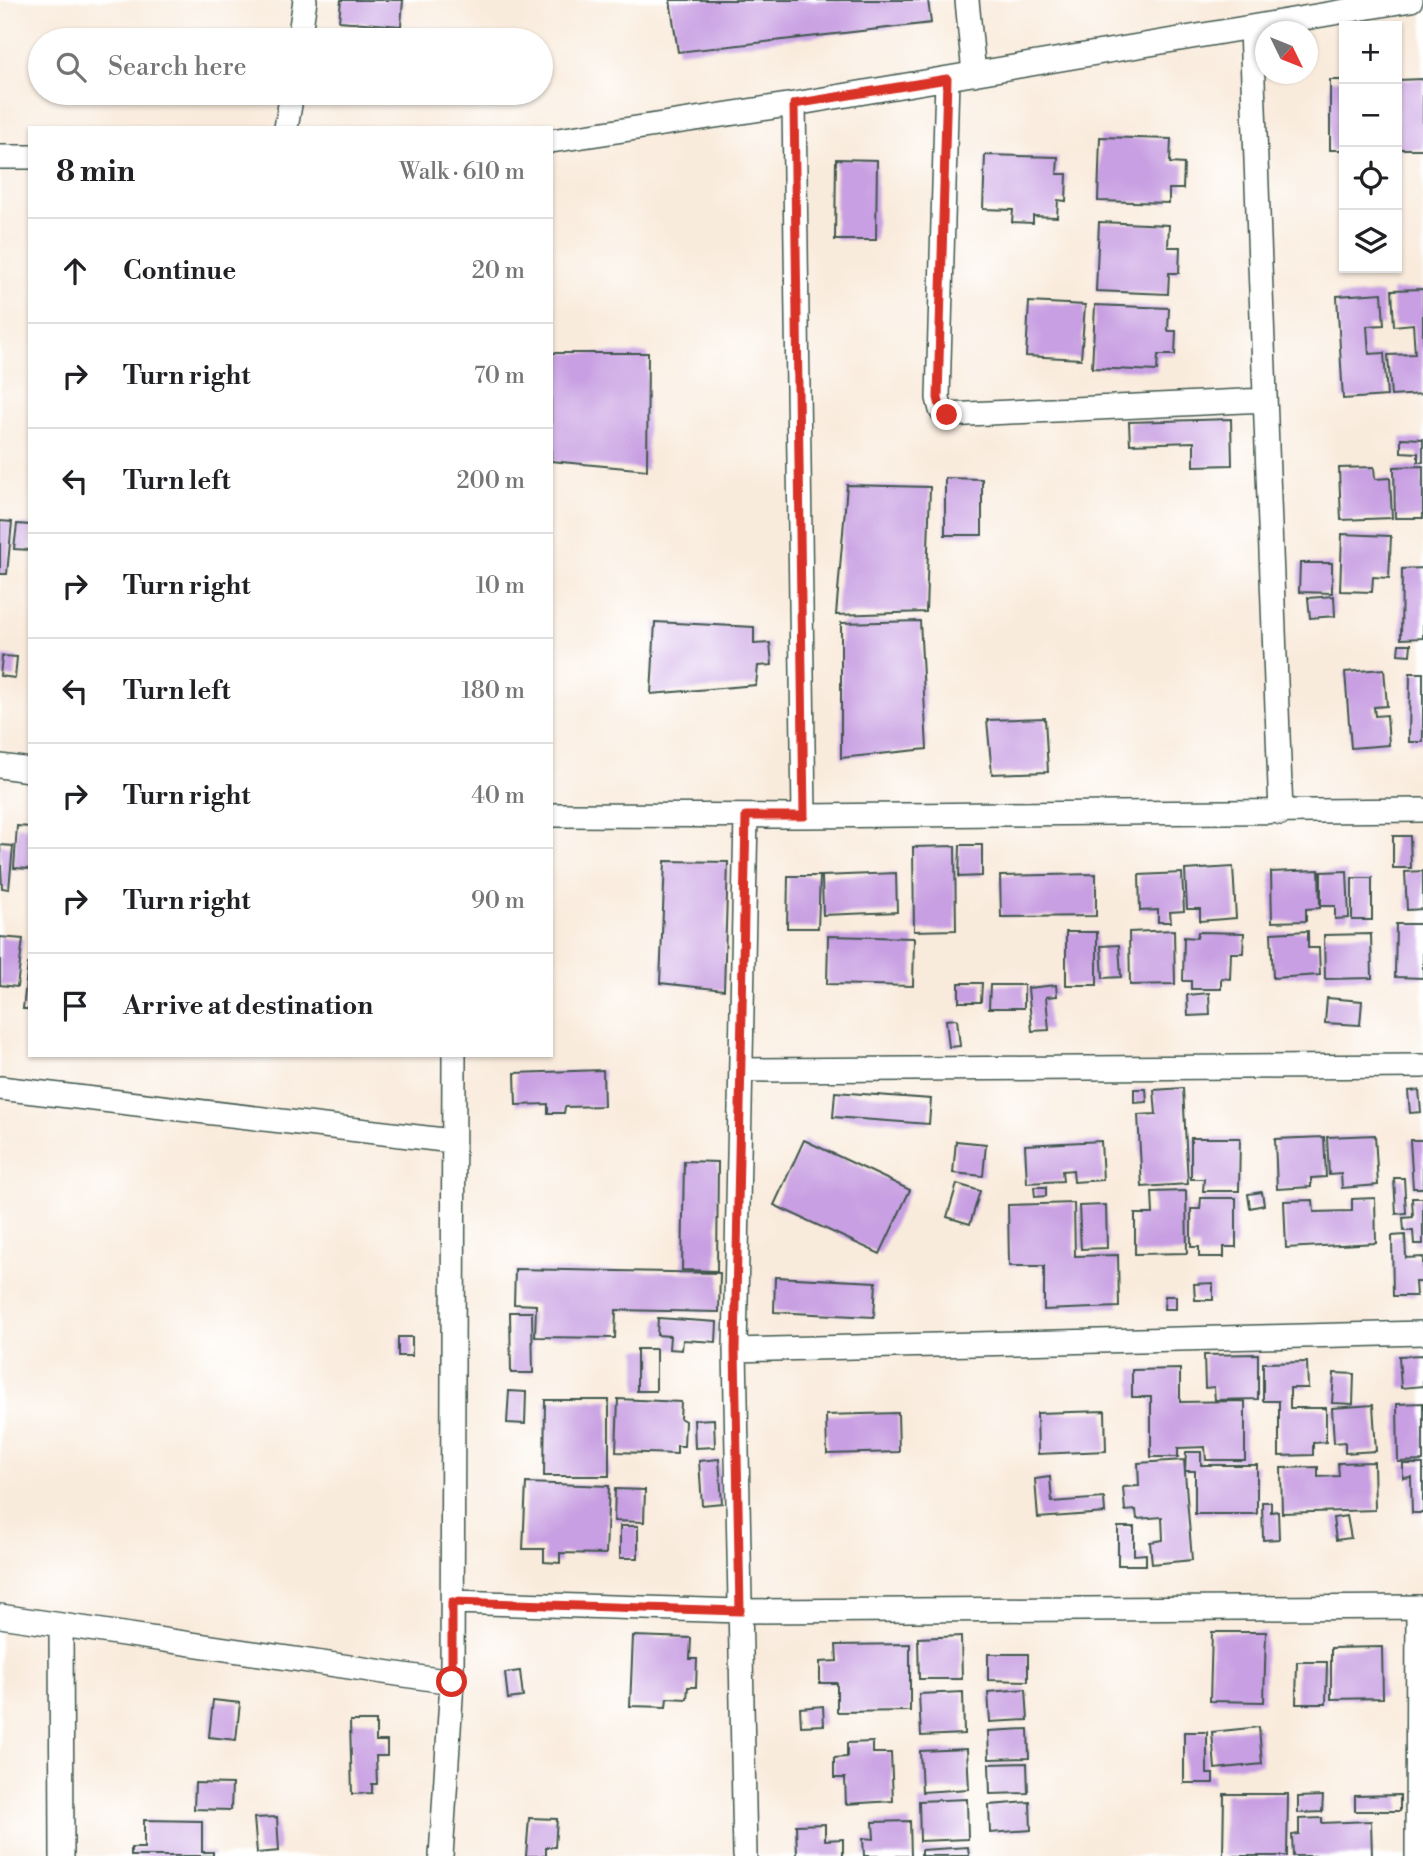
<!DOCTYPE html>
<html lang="en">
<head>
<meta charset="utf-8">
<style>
  body { margin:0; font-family:"Libre Bodoni",serif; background:#f2f2f2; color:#202124 }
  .controls { position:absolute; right:21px; top:21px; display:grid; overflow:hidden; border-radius:0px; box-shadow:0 2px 5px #0004 }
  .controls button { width:63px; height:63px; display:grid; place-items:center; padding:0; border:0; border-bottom:2px solid #e0e0e0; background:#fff; color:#202124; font:35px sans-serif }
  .compass { position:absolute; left:1255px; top:21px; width:63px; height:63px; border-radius:50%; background:#fff; box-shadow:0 2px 5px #0004; rotate:133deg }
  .stop { position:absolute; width:21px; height:21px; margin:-16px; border:5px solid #d93025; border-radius:50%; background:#fff }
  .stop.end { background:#d93025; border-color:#fff; box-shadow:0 2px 7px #0008 }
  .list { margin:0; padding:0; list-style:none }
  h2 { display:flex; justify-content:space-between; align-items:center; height:91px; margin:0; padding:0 28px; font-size:30px }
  h2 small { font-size:23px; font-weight:400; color:#757577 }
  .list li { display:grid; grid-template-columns:46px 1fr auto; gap:21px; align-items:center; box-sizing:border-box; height:105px; padding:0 28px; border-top:2px solid #e0e0e0 }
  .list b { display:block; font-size:26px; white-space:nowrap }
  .list em { font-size:23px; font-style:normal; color:#757577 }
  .icon { flex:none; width:38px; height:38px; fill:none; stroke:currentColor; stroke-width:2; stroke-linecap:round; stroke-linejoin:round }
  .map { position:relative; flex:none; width:1423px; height:1856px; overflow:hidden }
  .search { position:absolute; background:#fff; box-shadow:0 2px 5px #0004; left:28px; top:28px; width:525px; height:77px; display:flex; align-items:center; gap:18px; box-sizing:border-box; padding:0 24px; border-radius:38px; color:#757577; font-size:26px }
  .panel { position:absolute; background:#fff; box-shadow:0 2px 5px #0004; left:28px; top:126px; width:525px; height:931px; border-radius:0px }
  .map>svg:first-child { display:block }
</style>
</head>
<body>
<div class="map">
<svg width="1423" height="1856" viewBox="0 0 1423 1856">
  <rect width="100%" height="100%" fill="#fff"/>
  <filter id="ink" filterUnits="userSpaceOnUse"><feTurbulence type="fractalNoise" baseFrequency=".0143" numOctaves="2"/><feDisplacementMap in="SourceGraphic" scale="14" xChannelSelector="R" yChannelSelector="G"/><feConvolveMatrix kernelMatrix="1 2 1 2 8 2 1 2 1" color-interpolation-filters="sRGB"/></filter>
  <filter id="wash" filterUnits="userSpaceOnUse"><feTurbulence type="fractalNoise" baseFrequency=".00686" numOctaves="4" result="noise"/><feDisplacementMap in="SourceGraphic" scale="28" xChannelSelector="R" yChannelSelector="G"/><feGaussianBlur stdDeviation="1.57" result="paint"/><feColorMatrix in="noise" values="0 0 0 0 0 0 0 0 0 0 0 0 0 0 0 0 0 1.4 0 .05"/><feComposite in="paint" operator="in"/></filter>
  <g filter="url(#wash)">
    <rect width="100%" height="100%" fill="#f9ebdc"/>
    <g id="blocks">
      <path fill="#c89fe2" d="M 341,0 L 403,0 L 401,26 L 339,21 Z
        M 670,0 L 928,0 L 931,23 L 678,52 Z
        M 1423,79 L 1423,149 L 1397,149 L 1397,80 Z
        M 1330,80 L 1344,80 L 1344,150 L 1330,150 Z
        M 1100,137 L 1171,139 L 1170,163 L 1184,164 L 1183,189 L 1169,189 L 1169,203 L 1098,201 Z
        M 985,155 L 1058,157 L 1057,174 L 1067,174 L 1066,201 L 1058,200 L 1057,217 L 1033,216 L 1033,223 L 1012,222 L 1013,210 L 983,209 Z
        M 836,159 L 877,160 L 876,240 L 835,240 Z
        M 1099,222 L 1169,225 L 1168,247 L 1180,247 L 1179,273 L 1169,273 L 1168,294 L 1096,291 Z
        M 1423,289 L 1423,394 L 1391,396 L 1388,355 L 1415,354 L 1413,324 L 1394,326 L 1392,290 Z
        M 1382,293 L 1384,325 L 1367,326 L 1369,354 L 1384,353 L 1387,396 L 1343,399 L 1337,296 Z
        M 1029,302 L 1085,305 L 1081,359 L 1026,356 Z
        M 1095,305 L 1169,308 L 1168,331 L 1176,331 L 1175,355 L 1158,355 L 1157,371 L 1092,368 Z
        M 551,353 L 648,353 L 647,470 L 551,461 Z
        M 1231,419 L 1232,465 L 1194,466 L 1194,442 L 1130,444 L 1129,422 Z
        M 1401,438 L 1423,439 L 1423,462 L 1418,462 L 1418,453 L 1401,452 Z
        M 1423,466 L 1423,518 L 1395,518 L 1394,467 Z
        M 1374,467 L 1375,479 L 1390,478 L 1392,518 L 1341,520 L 1339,468 Z
        M 945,478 L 982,479 L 982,535 L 945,535 Z
        M 847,485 L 930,487 L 926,612 L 836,615 Z
        M 0,521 L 12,522 L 7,574 L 0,574 Z
        M 17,524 L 30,525 L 30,550 L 14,549 Z
        M 1342,534 L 1391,536 L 1389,578 L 1373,577 L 1372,592 L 1340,591 Z
        M 1300,563 L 1332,563 L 1332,593 L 1299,592 Z
        M 1423,568 L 1423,638 L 1401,639 L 1402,569 Z
        M 1334,596 L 1335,616 L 1310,618 L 1308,598 Z
        M 920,621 L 927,749 L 841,758 L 841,623 Z
        M 655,622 L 754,627 L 754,644 L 770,643 L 772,665 L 758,666 L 756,685 L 651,694 Z
        M 1399,644 L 1411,644 L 1410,655 L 1398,654 Z
        M 2,656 L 17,657 L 15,678 L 0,676 Z
        M 1384,669 L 1387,706 L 1374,707 L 1375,716 L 1387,715 L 1389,745 L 1351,748 L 1345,672 Z
        M 1410,673 L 1423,673 L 1423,742 L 1409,742 Z
        M 1045,718 L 1048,772 L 992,774 L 987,720 Z
        M 17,826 L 30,827 L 30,869 L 14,868 Z
        M 1393,836 L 1410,836 L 1411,868 L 1393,868 Z
        M 0,845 L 13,846 L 9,889 L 2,888 Z
        M 960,845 L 982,845 L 982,876 L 959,877 Z
        M 955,846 L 956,930 L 914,931 L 913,847 Z
        M 665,861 L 728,862 L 724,990 L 660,983 Z
        M 1233,867 L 1236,918 L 1200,921 L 1200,909 L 1187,909 L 1185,870 Z
        M 1319,870 L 1320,908 L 1306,909 L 1306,921 L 1272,922 L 1271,872 Z
        M 1347,871 L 1349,918 L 1335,919 L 1335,906 L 1321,906 L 1321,872 Z
        M 1423,871 L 1423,909 L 1407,910 L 1405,872 Z
        M 896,873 L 897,912 L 823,915 L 822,876 Z
        M 1182,873 L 1184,911 L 1170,912 L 1171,922 L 1158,922 L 1158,910 L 1140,911 L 1139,875 Z
        M 1096,874 L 1096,916 L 1001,917 L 1000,876 Z
        M 788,876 L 820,876 L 818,928 L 787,928 Z
        M 1352,878 L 1372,878 L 1372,920 L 1352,920 Z
        M 1396,924 L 1423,924 L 1423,978 L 1395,977 Z
        M 1174,930 L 1175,984 L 1130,985 L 1129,932 Z
        M 1308,931 L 1308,948 L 1319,948 L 1320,975 L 1273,978 L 1271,933 Z
        M 1066,932 L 1097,932 L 1097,985 L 1066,985 Z
        M 1198,932 L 1244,933 L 1243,953 L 1231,953 L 1230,979 L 1221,978 L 1221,989 L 1191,989 L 1191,981 L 1183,981 L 1184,937 L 1197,938 Z
        M 1371,934 L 1372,978 L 1325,979 L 1324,935 Z
        M 828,936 L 914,938 L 913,986 L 827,984 Z
        M 0,937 L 23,939 L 17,987 L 0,985 Z
        M 1119,945 L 1121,977 L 1103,978 L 1101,946 Z
        M 28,964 L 30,964 L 30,1009 L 23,1009 Z
        M 959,983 L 982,983 L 981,1002 L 959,1002 Z
        M 990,985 L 1024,985 L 1024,1008 L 989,1008 Z
        M 1056,985 L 1057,996 L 1046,997 L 1049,1030 L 1032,1031 L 1028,988 Z
        M 1209,993 L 1210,1015 L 1188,1016 L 1187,995 Z
        M 1327,998 L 1362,1001 L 1360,1025 L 1325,1023 Z
        M 957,1019 L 960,1046 L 949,1047 L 946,1020 Z
        M 603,1070 L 604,1106 L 565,1107 L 564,1113 L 548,1113 L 548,1104 L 516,1105 L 515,1073 Z
        M 1183,1088 L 1188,1184 L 1142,1187 L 1138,1115 L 1156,1114 L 1154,1090 Z
        M 1134,1089 L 1146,1089 L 1147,1102 L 1134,1103 Z
        M 1419,1090 L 1421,1112 L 1410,1113 L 1408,1091 Z
        M 835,1092 L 931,1099 L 929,1124 L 833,1117 Z
        M 1375,1135 L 1378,1185 L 1342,1188 L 1341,1174 L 1329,1175 L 1327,1137 Z
        M 1324,1137 L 1326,1177 L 1311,1178 L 1311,1187 L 1277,1189 L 1275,1139 Z
        M 1191,1138 L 1240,1138 L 1239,1191 L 1203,1191 L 1204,1179 L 1191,1179 Z
        M 804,1140 L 910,1190 L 880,1254 L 774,1205 Z
        M 1410,1140 L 1423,1140 L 1423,1188 L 1413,1188 Z
        M 956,1141 L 986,1144 L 983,1176 L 953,1173 Z
        M 1101,1141 L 1103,1180 L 1074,1182 L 1073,1170 L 1062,1171 L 1063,1181 L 1027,1183 L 1025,1145 Z
        M 684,1161 L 718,1162 L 717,1271 L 682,1270 Z
        M 1394,1178 L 1404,1178 L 1406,1213 L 1396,1214 Z
        M 957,1184 L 980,1191 L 970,1224 L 947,1217 Z
        M 1034,1187 L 1046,1187 L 1046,1196 L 1035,1197 Z
        M 1186,1191 L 1187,1253 L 1135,1254 L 1135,1214 L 1153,1214 L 1152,1192 Z
        M 1262,1192 L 1264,1205 L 1250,1208 L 1248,1194 Z
        M 1201,1198 L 1236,1198 L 1236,1247 L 1224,1247 L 1224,1257 L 1199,1257 L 1199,1247 L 1191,1247 L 1191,1209 L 1200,1209 Z
        M 1375,1198 L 1376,1243 L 1286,1248 L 1284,1201 L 1313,1200 L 1314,1212 L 1352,1211 L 1352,1199 Z
        M 1412,1198 L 1423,1198 L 1423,1244 L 1414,1244 L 1413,1231 L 1404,1231 L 1403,1218 L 1413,1217 Z
        M 1074,1203 L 1075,1256 L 1118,1255 L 1119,1307 L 1044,1310 L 1044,1266 L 1009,1266 L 1008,1205 Z
        M 1106,1205 L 1107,1248 L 1081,1249 L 1079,1206 Z
        M 1405,1235 L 1406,1258 L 1423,1257 L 1423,1282 L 1415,1282 L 1416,1296 L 1393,1296 L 1392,1236 Z
        M 515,1269 L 720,1273 L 719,1312 L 616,1310 L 615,1338 L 535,1337 L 536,1305 L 514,1304 Z
        M 775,1277 L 876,1282 L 874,1317 L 774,1312 Z
        M 1213,1283 L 1213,1300 L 1195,1300 L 1194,1284 Z
        M 1165,1296 L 1176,1296 L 1176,1309 L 1164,1309 Z
        M 510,1312 L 532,1312 L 533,1373 L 511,1373 Z
        M 658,1318 L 717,1322 L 716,1342 L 683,1340 L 682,1350 L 669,1349 L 670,1336 L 657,1335 Z
        M 398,1337 L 412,1337 L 412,1356 L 398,1356 Z
        M 637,1349 L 656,1349 L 656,1391 L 637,1391 Z
        M 1258,1354 L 1258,1399 L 1215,1400 L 1214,1387 L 1205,1388 L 1204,1355 Z
        M 1423,1355 L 1423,1386 L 1401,1388 L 1399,1356 Z
        M 1307,1362 L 1308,1388 L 1290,1388 L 1290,1408 L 1326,1408 L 1326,1442 L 1313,1443 L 1313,1455 L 1279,1456 L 1279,1401 L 1263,1401 L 1263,1363 Z
        M 1180,1369 L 1180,1402 L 1245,1401 L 1245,1460 L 1206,1460 L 1205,1447 L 1178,1448 L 1178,1457 L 1151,1457 L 1151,1397 L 1132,1397 L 1132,1370 Z
        M 1334,1373 L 1354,1374 L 1353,1404 L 1332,1403 Z
        M 509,1391 L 526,1392 L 525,1424 L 507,1423 Z
        M 618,1399 L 681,1402 L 680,1418 L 685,1421 L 684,1446 L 677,1446 L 677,1454 L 616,1452 Z
        M 545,1400 L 609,1400 L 609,1476 L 544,1476 Z
        M 1423,1403 L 1423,1461 L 1398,1462 L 1397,1404 Z
        M 1373,1405 L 1376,1451 L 1345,1453 L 1345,1442 L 1334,1443 L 1332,1408 Z
        M 1105,1411 L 1106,1451 L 1038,1454 L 1037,1413 Z
        M 898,1413 L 899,1452 L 827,1454 L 826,1415 Z
        M 714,1419 L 715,1447 L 695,1448 L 694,1420 Z
        M 1186,1452 L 1201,1452 L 1201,1465 L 1257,1465 L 1257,1514 L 1195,1514 L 1195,1471 L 1185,1471 Z
        M 719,1459 L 722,1503 L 702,1505 L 699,1461 Z
        M 1184,1460 L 1192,1560 L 1152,1564 L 1150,1542 L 1163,1540 L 1162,1517 L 1137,1519 L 1136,1510 L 1125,1511 L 1123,1487 L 1139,1486 L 1138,1463 Z
        M 1374,1462 L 1375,1510 L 1282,1513 L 1281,1468 L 1318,1467 L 1318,1477 L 1339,1476 L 1338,1463 Z
        M 1403,1464 L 1423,1464 L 1423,1513 L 1412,1513 L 1411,1477 L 1403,1478 Z
        M 1050,1477 L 1052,1502 L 1104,1498 L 1105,1513 L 1038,1518 L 1035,1479 Z
        M 526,1483 L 609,1486 L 606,1554 L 560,1553 L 560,1563 L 544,1562 L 544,1549 L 523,1549 Z
        M 615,1489 L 645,1490 L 644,1522 L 614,1521 Z
        M 1262,1502 L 1271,1502 L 1271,1512 L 1278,1511 L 1279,1539 L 1263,1540 Z
        M 1347,1516 L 1351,1538 L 1336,1540 L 1333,1518 Z
        M 620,1526 L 638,1526 L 638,1558 L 620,1558 Z
        M 1118,1527 L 1134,1527 L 1134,1555 L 1146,1554 L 1146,1565 L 1118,1565 Z
        M 1212,1632 L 1266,1632 L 1264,1702 L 1210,1701 Z
        M 633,1636 L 691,1638 L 690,1659 L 697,1659 L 696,1687 L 688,1687 L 687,1699 L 667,1698 L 666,1707 L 630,1706 Z
        M 961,1636 L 962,1679 L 919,1679 L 918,1638 Z
        M 910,1644 L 910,1711 L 837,1712 L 837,1683 L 820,1683 L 820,1662 L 837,1661 L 836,1645 Z
        M 1382,1647 L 1383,1698 L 1331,1699 L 1331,1648 Z
        M 988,1654 L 1028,1654 L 1028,1681 L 988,1680 Z
        M 1297,1662 L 1327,1662 L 1326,1704 L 1296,1704 Z
        M 520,1671 L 523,1697 L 508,1699 L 505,1673 Z
        M 1026,1689 L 1028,1720 L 990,1722 L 988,1692 Z
        M 963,1692 L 964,1734 L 921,1736 L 919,1694 Z
        M 213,1700 L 240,1703 L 236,1740 L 209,1737 Z
        M 823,1706 L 824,1725 L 801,1726 L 800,1708 Z
        M 350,1721 L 376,1721 L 376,1741 L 387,1741 L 387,1756 L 376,1756 L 377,1784 L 372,1784 L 372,1793 L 352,1794 Z
        M 1259,1727 L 1262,1764 L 1215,1769 L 1212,1732 Z
        M 1028,1729 L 1029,1758 L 989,1759 L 988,1731 Z
        M 1184,1732 L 1207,1732 L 1207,1774 L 1213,1774 L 1213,1783 L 1184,1783 Z
        M 873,1742 L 873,1753 L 891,1753 L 893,1801 L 846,1804 L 845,1778 L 834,1778 L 834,1758 L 847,1757 L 847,1743 Z
        M 967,1749 L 969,1789 L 922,1792 L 920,1751 Z
        M 1027,1763 L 1028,1793 L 990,1794 L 989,1764 Z
        M 195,1783 L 232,1784 L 231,1810 L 194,1809 Z
        M 1224,1794 L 1288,1794 L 1287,1856 L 1223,1856 Z
        M 1400,1795 L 1400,1811 L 1355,1811 L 1355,1796 Z
        M 1323,1796 L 1322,1812 L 1298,1813 L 1298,1797 Z
        M 967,1799 L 968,1839 L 920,1841 L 919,1801 Z
        M 1030,1802 L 1031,1830 L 990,1833 L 989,1805 Z
        M 277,1817 L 279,1851 L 257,1853 L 254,1818 Z
        M 529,1818 L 557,1819 L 555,1847 L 546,1847 L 546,1856 L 526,1856 Z
        M 1322,1818 L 1322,1823 L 1371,1821 L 1372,1856 L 1293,1856 L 1292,1835 L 1299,1834 L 1299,1819 Z
        M 144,1820 L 202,1821 L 202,1852 L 213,1852 L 213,1856 L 131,1856 L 131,1848 L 144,1848 Z
        M 910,1821 L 911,1856 L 864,1856 L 863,1838 L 874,1839 L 873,1822 Z
        M 825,1824 L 825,1840 L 843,1839 L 843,1856 L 797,1856 L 796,1825 Z
        M 968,1847 L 969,1856 L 921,1856 L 921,1850 Z"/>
    </g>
  </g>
  <g filter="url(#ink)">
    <use href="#blocks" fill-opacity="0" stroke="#40574d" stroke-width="2"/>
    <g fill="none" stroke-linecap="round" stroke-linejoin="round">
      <g stroke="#40574d" stroke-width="26">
        <path id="street" d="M 967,0 L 974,74
          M 1251,29 L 1281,813
          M 299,40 L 305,0
          M 947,79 L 938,398 L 941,410 L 947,415 L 1265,400
          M 794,104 L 804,816
          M 286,128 L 292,93
          M 551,141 L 794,104 L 1411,0
          M 0,157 L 30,157
          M 0,766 L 30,770
          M 551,815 L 804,816 L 1423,810
          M 742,1070 L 1423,1066
          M 0,1088 L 452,1141
          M 735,1350 L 1423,1333
          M 452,1602 L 740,1611 L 1423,1607
          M 0,1616 L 452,1682
          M 61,1625 L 62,1856
          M 441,1856 L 452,1682 L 454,1055
          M 745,1856 L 735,1350 L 746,816
          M 1417,1856 L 1418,1607"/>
      </g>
      <use href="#street" stroke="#fff" stroke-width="23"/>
    </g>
  </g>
  <g fill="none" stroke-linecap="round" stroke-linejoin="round" filter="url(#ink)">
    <path stroke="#d93025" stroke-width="9" d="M 452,1682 L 452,1602 L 740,1611 L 735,1350 L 746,816 L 804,816 L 794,104 L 947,79 L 938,398 L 941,410 L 947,415"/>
  </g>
</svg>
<div class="controls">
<button>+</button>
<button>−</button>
<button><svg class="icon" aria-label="locate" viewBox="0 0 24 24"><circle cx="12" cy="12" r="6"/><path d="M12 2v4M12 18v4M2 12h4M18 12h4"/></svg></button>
<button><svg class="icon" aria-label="layers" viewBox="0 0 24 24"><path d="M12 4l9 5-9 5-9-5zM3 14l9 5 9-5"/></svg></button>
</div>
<svg class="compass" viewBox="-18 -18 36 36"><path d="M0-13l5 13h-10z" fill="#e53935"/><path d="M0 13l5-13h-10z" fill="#757577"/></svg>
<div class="stop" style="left:452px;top:1682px"></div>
<div class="stop end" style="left:947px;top:415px"></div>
<div class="search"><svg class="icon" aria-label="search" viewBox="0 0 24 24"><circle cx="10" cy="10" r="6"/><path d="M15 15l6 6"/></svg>Search here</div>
<section class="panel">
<h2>8 min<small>Walk · 610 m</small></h2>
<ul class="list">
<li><svg class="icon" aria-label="ahead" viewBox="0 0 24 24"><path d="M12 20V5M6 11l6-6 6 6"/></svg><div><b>Continue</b></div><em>20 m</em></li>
<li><svg class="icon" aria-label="right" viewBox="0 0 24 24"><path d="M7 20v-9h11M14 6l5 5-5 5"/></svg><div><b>Turn right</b></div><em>70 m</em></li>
<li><svg class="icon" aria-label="left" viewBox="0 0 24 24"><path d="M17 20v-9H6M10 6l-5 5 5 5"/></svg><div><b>Turn left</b></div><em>200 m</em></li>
<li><svg class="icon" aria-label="right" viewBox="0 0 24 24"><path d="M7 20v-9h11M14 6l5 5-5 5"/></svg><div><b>Turn right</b></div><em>10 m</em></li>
<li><svg class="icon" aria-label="left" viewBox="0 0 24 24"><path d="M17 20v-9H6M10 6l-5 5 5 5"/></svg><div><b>Turn left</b></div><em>180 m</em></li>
<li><svg class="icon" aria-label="right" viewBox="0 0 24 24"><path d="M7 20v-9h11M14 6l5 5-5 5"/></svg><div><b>Turn right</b></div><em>40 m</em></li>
<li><svg class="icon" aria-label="right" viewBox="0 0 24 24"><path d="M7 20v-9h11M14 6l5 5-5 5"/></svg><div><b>Turn right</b></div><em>90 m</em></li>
<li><svg class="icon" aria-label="arrive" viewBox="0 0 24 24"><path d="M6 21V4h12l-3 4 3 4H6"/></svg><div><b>Arrive at destination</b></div></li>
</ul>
</section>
</div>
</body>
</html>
